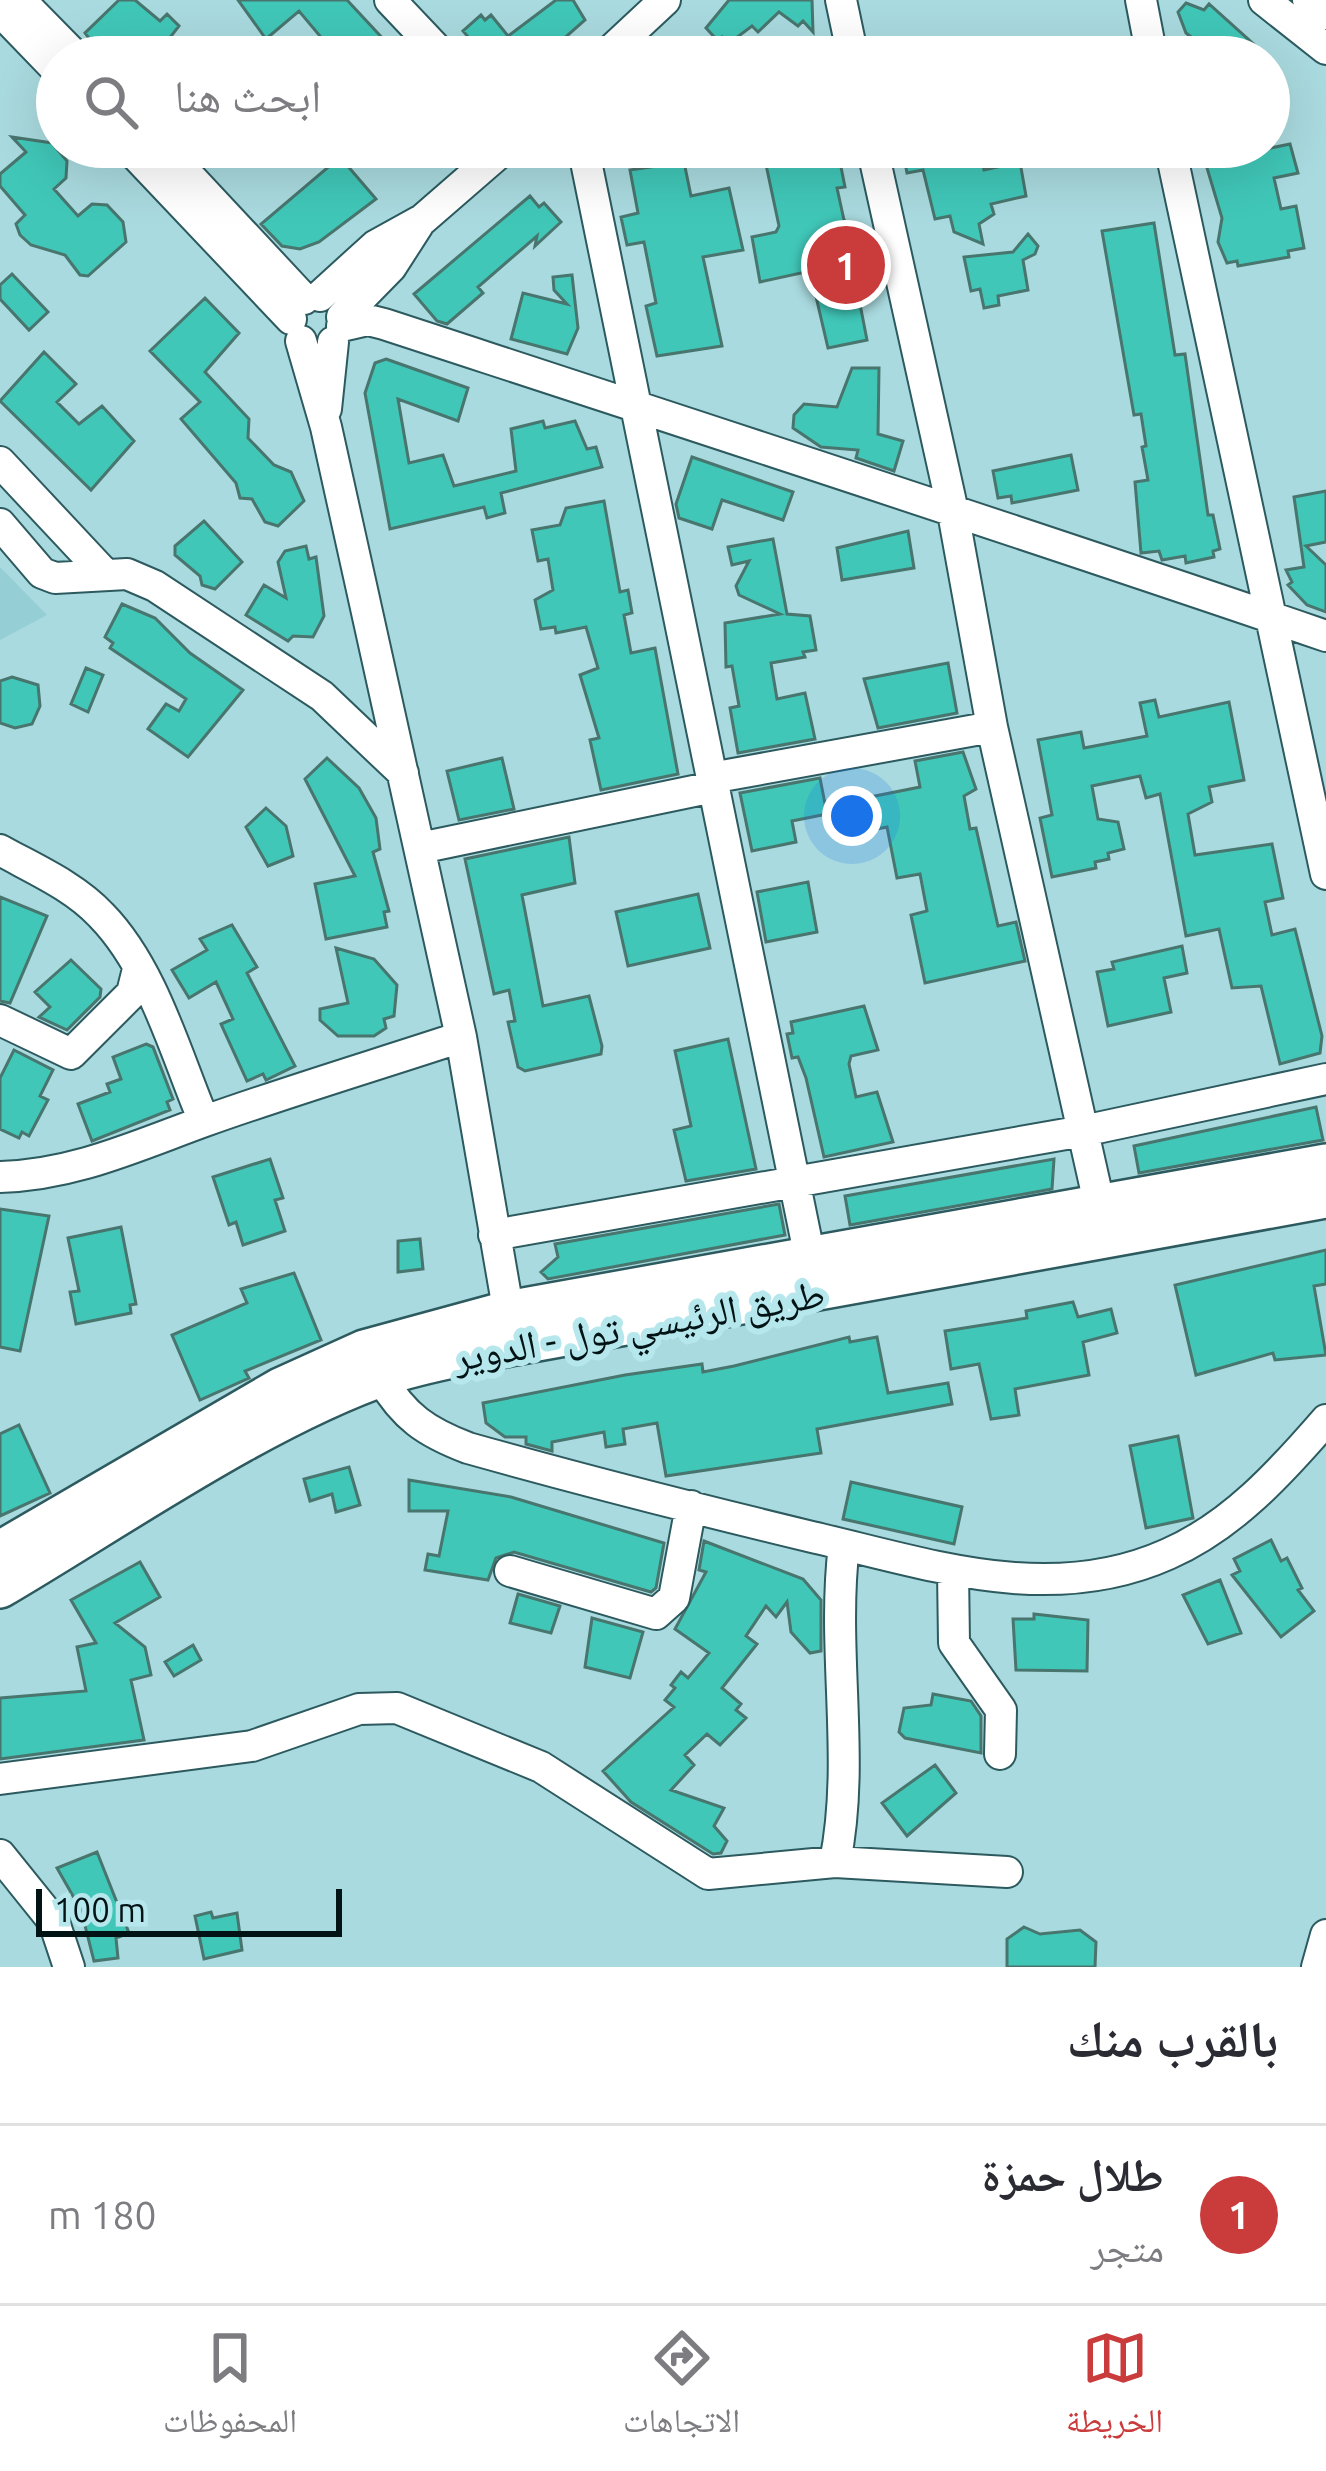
<!DOCTYPE html>
<html lang="ar">
<head>
<meta charset="utf-8">
<style>
  body { margin:0; font-family:Ubuntu,"Noto Naskh Arabic",sans-serif; background:#f2f2f3; color:#2b2b33; direction:rtl }
  .scale { position:absolute; left:36px; bottom:30px; width:306px; box-sizing:border-box; padding-left:12px; border:6px solid #021315; border-top:0; font-size:33px; line-height:42px; white-space:nowrap; color:#021315; -webkit-text-stroke:9px #b6e7ec; paint-order:stroke }
  .you { position:absolute; left:852px; top:816px; width:42px; height:42px; margin:-30px; border:9px solid #fff; border-radius:50%; background:#1a73e8; box-shadow:0 0 0 18px #1a73e833 }
  .badge { display:grid; place-items:center; width:78px; height:78px; border-radius:50%; background:#ca3b3c; color:#fff; font-size:39px; font-weight:700 }
  .pin { position:absolute; translate:-50% -50%; border:6px solid #fff; box-shadow:0 3px 12px #0006 }
  .list { margin:0; padding:0; list-style:none }
  h2 { display:flex; justify-content:space-between; align-items:center; height:156px; margin:0; padding:0 48px; font-size:51px }
  h2 small { font-size:39px; font-weight:400; color:#7c7c81 }
  .list li { display:grid; grid-template-columns:78px 1fr auto; gap:36px; align-items:center; box-sizing:border-box; height:180px; padding:0 48px; border-top:3px solid #e1e1e2 }
  .list b { display:block; font-size:45px; white-space:nowrap }
  .list p { margin:0; font-size:39px; white-space:nowrap; color:#7c7c81 }
  .list em { font-size:39px; font-style:normal; color:#7c7c81 }
  .icon { flex:none; width:66px; height:66px; fill:none; stroke:currentColor; stroke-width:2; stroke-linecap:round; stroke-linejoin:round }
  .map { position:relative; flex:none; width:1326px; height:1967px; overflow:hidden; direction:ltr }
  .search { position:absolute; background:#fff; box-shadow:0 12px 48px #0002; left:36px; right:36px; top:36px; height:132px; display:flex; align-items:center; gap:30px; box-sizing:border-box; padding:0 42px; border-radius:66px; color:#7c7c81; font-size:45px }
  .sheet { height:336px; background:#fff }
  nav { display:flex; justify-content:space-around; align-items:center; box-sizing:border-box; height:168px; border-top:3px solid #e1e1e2; background:#fff; font-size:33px; color:#7c7c81 }
  nav a { display:grid; justify-items:center; gap:6px }
  nav .on { color:#ca3b3c }
  .map>svg:first-child { display:block }
</style>
</head>
<body>
<div class="map">
<svg width="1326" height="1967" viewBox="0 0 1326 1967">
  <rect width="100%" height="100%" fill="#a9dadf"/>
  <path fill="#95cfd5" d="M 0,567 L 47,615 L 0,640 Z"/>
  <path fill="#40c7b8" stroke="#48756e" stroke-width="3" d="M 119,0 L 135,0 L 160,21 L 167,14 L 179,26 L 155,57 L 103,57 L 85,33 Z
    M 238,0 L 347,0 L 400,57 L 297,57 L 320,36 L 299,11 L 266,39 Z
    M 556,0 L 573,0 L 585,20 L 543,57 L 485,57 L 463,31 L 481,15 L 485,20 L 491,15 L 508,36 Z
    M 729,0 L 812,0 L 813,32 L 803,21 L 798,26 L 779,12 L 758,32 L 752,26 L 728,44 L 722,37 L 718,41 L 706,28 Z
    M 1186,3 L 1204,10 L 1209,4 L 1268,57 L 1206,57 L 1195,48 L 1199,43 L 1186,33 L 1178,12 Z
    M 12,137 L 52,143 L 67,161 L 66,178 L 54,189 L 78,216 L 92,204 L 107,205 L 123,222 L 126,242 L 88,276 L 80,275 L 65,255 L 31,245 L 20,235 L 16,224 L 25,215 L 0,186 L 0,174 L 26,152 Z
    M 1290,144 L 1298,173 L 1274,178 L 1281,209 L 1296,206 L 1304,248 L 1288,251 L 1289,257 L 1238,266 L 1237,261 L 1227,263 L 1218,242 L 1222,218 L 1204,158 L 1209,157 L 1208,147 L 1261,150 Z
    M 799,147 L 837,147 L 845,187 L 837,188 L 844,220 L 854,228 L 848,241 L 858,250 L 852,263 L 867,340 L 828,348 L 810,271 L 760,282 L 752,237 L 776,232 L 779,226 L 765,160 Z
    M 902,147 L 979,147 L 984,170 L 1020,162 L 1026,196 L 991,204 L 994,214 L 979,224 L 983,244 L 954,232 L 950,216 L 935,219 L 923,170 L 907,173 Z
    M 340,157 L 376,199 L 319,242 L 300,249 L 282,246 L 261,224 Z
    M 684,162 L 691,196 L 729,188 L 743,250 L 703,257 L 722,346 L 657,356 L 646,306 L 656,303 L 644,242 L 627,245 L 621,217 L 638,213 L 630,170 Z
    M 530,196 L 539,207 L 544,203 L 561,222 L 535,246 L 537,236 L 478,287 L 483,293 L 447,324 L 437,321 L 414,294 Z
    M 1154,223 L 1175,355 L 1185,354 L 1208,515 L 1213,515 L 1220,549 L 1213,551 L 1214,557 L 1186,563 L 1185,556 L 1162,560 L 1159,551 L 1141,553 L 1135,482 L 1148,480 L 1142,447 L 1146,446 L 1141,414 L 1134,415 L 1102,231 Z
    M 1028,234 L 1038,246 L 1035,254 L 1023,260 L 1028,290 L 998,296 L 999,305 L 984,308 L 980,289 L 971,291 L 964,257 L 1013,252 Z
    M 12,274 L 48,312 L 29,330 L 0,299 L 0,285 Z
    M 572,275 L 578,328 L 567,354 L 511,339 L 523,293 L 567,304 L 554,290 L 553,277 Z
    M 205,298 L 239,333 L 205,372 L 249,419 L 248,438 L 274,465 L 291,472 L 304,501 L 278,526 L 265,522 L 252,499 L 240,498 L 236,483 L 181,419 L 200,402 L 150,351 Z
    M 44,352 L 76,384 L 57,402 L 79,424 L 102,406 L 134,441 L 91,490 L 0,401 Z
    M 386,359 L 468,388 L 458,421 L 398,399 L 409,463 L 443,455 L 454,486 L 516,471 L 511,429 L 543,421 L 545,428 L 575,421 L 587,449 L 596,447 L 602,467 L 501,493 L 505,513 L 487,518 L 484,507 L 390,529 L 365,393 L 375,363 Z
    M 852,368 L 879,368 L 878,434 L 903,441 L 894,471 L 856,458 L 858,450 L 821,447 L 793,428 L 794,415 L 804,404 L 837,407 Z
    M 1071,455 L 1078,490 L 1012,503 L 1011,496 L 998,498 L 993,471 Z
    M 692,457 L 793,492 L 783,520 L 722,500 L 712,529 L 679,518 L 676,504 Z
    M 1326,491 L 1326,542 L 1306,546 L 1326,565 L 1326,612 L 1307,605 L 1288,585 L 1292,582 L 1286,570 L 1304,567 L 1294,497 Z
    M 604,501 L 620,592 L 628,590 L 632,613 L 624,615 L 631,653 L 655,648 L 678,774 L 601,790 L 590,740 L 599,738 L 580,675 L 598,668 L 586,627 L 556,633 L 555,627 L 541,629 L 535,600 L 553,590 L 548,559 L 538,561 L 532,530 L 560,525 L 566,508 Z
    M 204,521 L 242,562 L 215,589 L 202,585 L 200,576 L 175,555 L 175,546 Z
    M 908,531 L 914,568 L 842,580 L 837,548 Z
    M 773,539 L 787,614 L 810,616 L 816,650 L 803,652 L 805,657 L 771,663 L 777,699 L 805,693 L 815,739 L 738,753 L 730,708 L 739,706 L 732,666 L 726,667 L 725,623 L 780,614 L 739,595 L 736,586 L 749,561 L 732,565 L 728,547 Z
    M 306,546 L 309,559 L 316,557 L 324,616 L 313,637 L 293,636 L 288,641 L 246,615 L 264,585 L 286,598 L 278,562 L 285,551 Z
    M 122,604 L 155,618 L 190,653 L 243,690 L 188,757 L 148,729 L 166,704 L 179,711 L 186,699 L 110,648 L 113,643 L 105,637 Z
    M 948,663 L 957,713 L 878,728 L 864,679 Z
    M 86,668 L 103,675 L 88,712 L 71,704 Z
    M 12,677 L 38,685 L 40,706 L 32,724 L 15,728 L 0,723 L 0,681 Z
    M 1155,700 L 1159,717 L 1229,702 L 1244,780 L 1209,787 L 1212,802 L 1188,814 L 1195,855 L 1272,844 L 1283,898 L 1265,902 L 1272,935 L 1295,929 L 1322,1036 L 1320,1053 L 1280,1064 L 1261,986 L 1232,988 L 1219,929 L 1186,936 L 1160,794 L 1146,798 L 1140,776 L 1092,786 L 1098,819 L 1118,822 L 1124,849 L 1108,853 L 1109,859 L 1095,862 L 1096,868 L 1052,877 L 1040,818 L 1052,815 L 1038,740 L 1081,732 L 1084,748 L 1147,736 L 1140,703 Z
    M 963,752 L 976,789 L 964,796 L 970,829 L 976,828 L 998,926 L 1016,922 L 1025,961 L 925,983 L 911,915 L 927,911 L 920,874 L 897,878 L 887,827 L 872,830 L 865,798 L 920,787 L 915,761 Z
    M 327,758 L 359,788 L 376,818 L 380,849 L 373,852 L 389,911 L 384,912 L 387,927 L 326,939 L 315,884 L 355,876 L 305,779 Z
    M 502,758 L 514,809 L 459,820 L 447,771 Z
    M 820,778 L 827,814 L 792,821 L 796,842 L 752,851 L 740,793 Z
    M 266,808 L 286,826 L 293,856 L 268,866 L 246,827 Z
    M 569,837 L 575,883 L 522,895 L 543,1006 L 589,996 L 602,1046 L 601,1054 L 525,1071 L 518,1067 L 508,1022 L 515,1021 L 509,990 L 494,994 L 465,859 Z
    M 808,882 L 817,932 L 766,942 L 757,892 Z
    M 698,894 L 710,948 L 628,966 L 616,912 Z
    M 0,897 L 47,916 L 10,1003 L 0,1001 Z
    M 232,925 L 257,967 L 247,973 L 295,1066 L 266,1080 L 263,1074 L 247,1081 L 221,1024 L 233,1019 L 216,982 L 189,998 L 172,970 L 207,950 L 200,939 Z
    M 1182,946 L 1187,973 L 1164,978 L 1171,1012 L 1108,1026 L 1097,972 L 1114,969 L 1112,962 Z
    M 336,948 L 374,959 L 397,985 L 394,1016 L 384,1019 L 386,1028 L 374,1036 L 338,1036 L 320,1020 L 320,1009 L 348,1003 Z
    M 71,960 L 101,989 L 100,997 L 67,1030 L 39,1017 L 50,1007 L 35,992 Z
    M 864,1006 L 878,1050 L 851,1056 L 849,1064 L 856,1097 L 877,1092 L 893,1142 L 824,1157 L 806,1078 L 798,1057 L 792,1058 L 787,1034 L 793,1033 L 791,1022 Z
    M 728,1039 L 756,1169 L 686,1181 L 674,1130 L 691,1126 L 675,1051 Z
    M 146,1044 L 153,1047 L 173,1099 L 167,1102 L 170,1110 L 92,1141 L 78,1104 L 110,1092 L 107,1084 L 121,1079 L 113,1057 Z
    M 14,1050 L 53,1070 L 40,1096 L 48,1100 L 29,1136 L 22,1132 L 19,1138 L 0,1129 L 0,1078 Z
    M 1316,1107 L 1323,1140 L 1139,1173 L 1134,1146 Z
    M 270,1159 L 283,1198 L 275,1200 L 285,1231 L 243,1245 L 236,1222 L 229,1225 L 213,1177 Z
    M 1054,1159 L 1052,1189 L 850,1225 L 845,1196 Z
    M 779,1204 L 785,1235 L 548,1279 L 541,1272 L 558,1257 L 555,1244 Z
    M 0,1209 L 49,1216 L 20,1351 L 0,1347 Z
    M 121,1227 L 136,1304 L 130,1305 L 131,1313 L 76,1324 L 70,1292 L 79,1291 L 68,1238 Z
    M 420,1239 L 423,1269 L 398,1272 L 398,1241 Z
    M 1326,1250 L 1326,1284 L 1314,1286 L 1326,1355 L 1275,1360 L 1273,1353 L 1196,1375 L 1175,1285 Z
    M 294,1273 L 321,1340 L 245,1371 L 249,1378 L 200,1400 L 172,1335 L 247,1303 L 241,1289 Z
    M 1073,1302 L 1078,1317 L 1111,1309 L 1117,1333 L 1083,1342 L 1089,1375 L 1015,1389 L 1019,1415 L 991,1419 L 979,1364 L 951,1369 L 945,1331 L 1027,1318 L 1026,1311 Z
    M 849,1337 L 850,1342 L 877,1337 L 888,1393 L 948,1383 L 952,1404 L 817,1429 L 821,1453 L 666,1476 L 657,1423 L 623,1429 L 625,1444 L 606,1447 L 604,1432 L 552,1442 L 552,1451 L 526,1444 L 526,1437 L 505,1437 L 486,1423 L 483,1403 L 625,1375 L 702,1364 L 703,1372 L 734,1366 Z
    M 19,1425 L 50,1493 L 0,1516 L 0,1434 Z
    M 1178,1436 L 1193,1518 L 1146,1528 L 1130,1446 Z
    M 349,1467 L 360,1505 L 336,1512 L 332,1494 L 310,1501 L 304,1479 Z
    M 409,1480 L 511,1497 L 664,1543 L 656,1588 L 651,1592 L 514,1552 L 496,1558 L 488,1580 L 425,1570 L 428,1554 L 439,1556 L 448,1511 L 409,1511 Z
    M 851,1482 L 962,1507 L 954,1544 L 843,1519 Z
    M 1271,1540 L 1281,1561 L 1287,1558 L 1302,1588 L 1298,1590 L 1314,1611 L 1281,1637 L 1232,1575 L 1240,1571 L 1234,1559 Z
    M 704,1541 L 803,1579 L 821,1600 L 821,1651 L 810,1653 L 791,1632 L 787,1602 L 776,1617 L 766,1606 L 746,1636 L 757,1644 L 722,1688 L 741,1704 L 736,1710 L 746,1718 L 720,1745 L 707,1734 L 685,1755 L 694,1765 L 671,1790 L 724,1808 L 714,1826 L 727,1841 L 721,1853 L 713,1854 L 631,1802 L 603,1771 L 674,1707 L 665,1700 L 675,1688 L 671,1685 L 681,1672 L 688,1678 L 709,1653 L 675,1629 L 706,1572 L 699,1570 Z
    M 140,1562 L 160,1597 L 115,1623 L 145,1647 L 151,1675 L 131,1680 L 144,1740 L 0,1759 L 0,1698 L 86,1691 L 77,1647 L 96,1643 L 71,1600 Z
    M 1220,1580 L 1241,1633 L 1208,1644 L 1183,1595 Z
    M 518,1594 L 560,1606 L 551,1633 L 510,1623 Z
    M 1034,1614 L 1088,1620 L 1087,1671 L 1016,1670 L 1013,1619 L 1034,1619 Z
    M 592,1618 L 643,1632 L 630,1678 L 585,1667 Z
    M 193,1645 L 201,1660 L 174,1676 L 165,1662 Z
    M 933,1694 L 971,1701 L 981,1716 L 981,1753 L 905,1738 L 899,1732 L 904,1708 L 931,1705 Z
    M 935,1765 L 956,1793 L 907,1836 L 882,1803 Z
    M 97,1852 L 129,1933 L 116,1938 L 118,1958 L 94,1961 L 81,1910 L 57,1868 Z
    M 211,1912 L 213,1918 L 237,1913 L 242,1950 L 204,1959 L 195,1916 Z
    M 1024,1927 L 1040,1934 L 1080,1930 L 1096,1942 L 1095,1967 L 1007,1967 L 1007,1939 Z"/>
  <g fill="none" stroke-linecap="round" stroke-linejoin="round">
    <g stroke="#2c5a5f" stroke-width="34">
      <path id="minor" d="M 20,0 L 76,57
        M 390,0 L 444,57
        M 841,0 L 853,57
        M 1141,0 L 1152,57
        M 1264,0 L 1326,49
        M 1308,0 L 1326,14
        M 0,11 L 57,70
        M 604,57 L 665,0
        M 128,147 L 291,319
        M 162,147 L 304,299
        M 583,147 L 810,1258
        M 872,147 L 952,507 L 992,727 L 1104,1225
        M 1170,147 L 1326,874
        M 320,296 L 375,246 L 422,220 L 506,147
        M 342,317 L 391,267 L 418,225
        M 342,326 L 368,320 L 384,324 C 699,427 1013,529 1326,636
        M 301,341 L 326,427 L 461,1037 L 512,1332
        M 326,409 L 333,342
        M 0,462 L 103,572
        M 0,524 L 42,573 L 55,578 L 127,574 L 155,586 L 322,696 L 403,773
        M 711,778 L 992,727
        M 420,848 L 713,787
        M 0,850 C 34,869 74,886 101,915 C 153,968 176,1055 204,1121
        M 0,1020 L 71,1054 L 132,993 L 138,969
        M 0,1177 C 74,1175 136,1146 205,1121 C 289,1091 376,1065 461,1037
        M 494,1235 L 1083,1131 L 1326,1079
        M 381,1378 C 404,1417 426,1432 468,1448 C 582,1480 696,1509 812,1537 C 929,1564 1050,1607 1168,1554 C 1232,1526 1281,1472 1326,1420
        M 510,1571 L 656,1614 L 674,1598 L 691,1506
        M 953,1571 L 954,1643 L 1001,1710 L 1000,1754
        M 0,1779 L 252,1746 L 359,1709 L 397,1708 L 541,1767 L 708,1874 L 835,1862 L 1007,1872
        M 0,1855 L 54,1922 L 69,1967
        M 835,1862 C 856,1759 831,1651 844,1545
        M 1317,1967 L 1326,1935"/>
    </g>
    <g stroke="#2c5a5f" stroke-width="44">
      <path id="major" d="M 0,1551 L 280,1388 L 364,1350 L 507,1311 L 1326,1164
        M 0,1588 C 116,1520 263,1417 389,1374 C 429,1361 473,1354 515,1345 L 1326,1198"/>
    </g>
    <use href="#minor" stroke="#fff" stroke-width="30"/>
    <use href="#major" stroke="#fff" stroke-width="39"/>
  </g>
  <g text-anchor="middle" stroke-width="12" stroke-linejoin="round" paint-order="stroke">
    <g font-size="39" fill="#021315" stroke="#b6e7ec">
      <text transform="translate(639 1325) rotate(-10)" y="14">طريق الرئيسي تول - الدوير</text>
    </g>
  </g>
</svg>
<div class="scale">100 m</div>
<div class="you"></div>
<div class="pin badge" style="left:846px;top:265px">1</div>
<div class="search"><svg class="icon" aria-label="search" viewBox="0 0 24 24"><circle cx="10" cy="10" r="6"/><path d="M15 15l6 6"/></svg>ابحث هنا</div>
</div>
<section class="sheet">
<h2>بالقرب منك<small></small></h2>
<ul class="list">
<li><span class="badge">1</span><div><b>طلال حمزة</b><p>متجر</p></div><em>180 m</em></li>
</ul>
</section>
<nav>
<a class="on"><svg class="icon" aria-label="map" viewBox="0 0 24 24"><path d="M3 6l6-2 6 2 6-2v14l-6 2-6-2-6 2zM9 4v14M15 6v14"/></svg>الخريطة</a>
<a><svg class="icon" aria-label="directions" viewBox="0 0 24 24"><path d="M12 3l9 9-9 9-9-9zM9 14v-3h6M13 9l2 2-2 2"/></svg>الاتجاهات</a>
<a><svg class="icon" aria-label="saved" viewBox="0 0 24 24"><path d="M7 4h10v16l-5-4-5 4z"/></svg>المحفوظات</a>
</nav>
</body>
</html>
